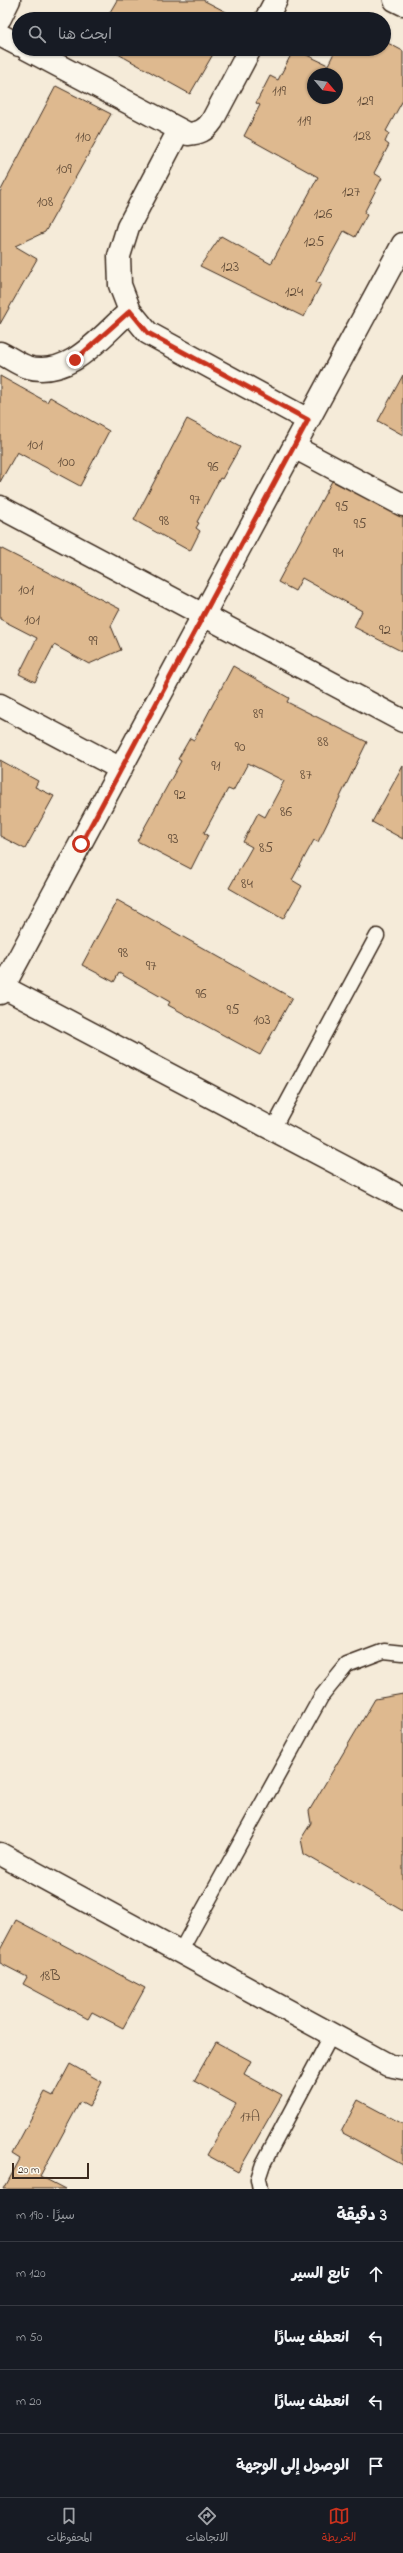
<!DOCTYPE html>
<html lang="ar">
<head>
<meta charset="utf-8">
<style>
  body { margin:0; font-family:"Indie Flower","Playpen Sans Arabic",sans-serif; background:#242831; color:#f1f3f6; direction:rtl }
  .compass { position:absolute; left:307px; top:68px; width:36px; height:36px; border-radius:50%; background:#171b24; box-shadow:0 1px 3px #0004; rotate:119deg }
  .scale { position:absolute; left:12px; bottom:10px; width:77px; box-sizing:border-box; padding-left:4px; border:2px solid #3b2a1e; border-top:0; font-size:11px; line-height:14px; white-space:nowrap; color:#3b2a1e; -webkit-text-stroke:3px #fbf7ec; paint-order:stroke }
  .stop { position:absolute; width:12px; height:12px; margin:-9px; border:3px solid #c8321e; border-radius:50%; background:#fff }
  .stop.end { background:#c8321e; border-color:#fff; box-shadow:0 1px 4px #0008 }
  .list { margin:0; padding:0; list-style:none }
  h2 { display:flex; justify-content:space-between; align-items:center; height:52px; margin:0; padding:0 16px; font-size:17px }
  h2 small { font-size:13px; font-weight:400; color:#9ea1a6 }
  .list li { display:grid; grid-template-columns:26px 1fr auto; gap:12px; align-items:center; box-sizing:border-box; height:64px; padding:0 16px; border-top:1px solid #363941 }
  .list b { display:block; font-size:15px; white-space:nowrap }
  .list em { font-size:13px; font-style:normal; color:#9ea1a6 }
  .icon { flex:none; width:22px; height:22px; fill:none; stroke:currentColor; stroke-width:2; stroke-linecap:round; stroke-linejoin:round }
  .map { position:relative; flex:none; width:403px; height:2189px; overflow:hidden; direction:ltr }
  .search { position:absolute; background:#171b24; box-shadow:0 1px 3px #0004; left:12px; right:12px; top:12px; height:44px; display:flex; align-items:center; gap:10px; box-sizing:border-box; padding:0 14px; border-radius:22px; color:#9ea1a6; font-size:15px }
  .sheet { height:308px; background:#171b24 }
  nav { display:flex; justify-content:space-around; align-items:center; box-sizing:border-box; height:56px; border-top:1px solid #363941; background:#171b24; font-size:11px; color:#9ea1a6 }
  nav a { display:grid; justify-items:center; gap:2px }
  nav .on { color:#c8321e }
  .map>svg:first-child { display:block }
</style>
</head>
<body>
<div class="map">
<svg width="403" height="2189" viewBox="0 0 403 2189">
  <rect width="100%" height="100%" fill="#f5ebd9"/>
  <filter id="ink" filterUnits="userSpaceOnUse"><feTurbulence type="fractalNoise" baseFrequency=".025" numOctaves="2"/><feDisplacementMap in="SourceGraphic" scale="8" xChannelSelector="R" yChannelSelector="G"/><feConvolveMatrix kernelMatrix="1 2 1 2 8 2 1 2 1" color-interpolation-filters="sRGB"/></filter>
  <g filter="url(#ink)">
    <path fill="#deb98f" stroke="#3b2a1e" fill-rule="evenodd" d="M 117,0 L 203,0 L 234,16 L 233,19 L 106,19 Z
      M 384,41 L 403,51 L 403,100 L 386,131 L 389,133 L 385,142 L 389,145 L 374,173 L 382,178 L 364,213 L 367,215 L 355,237 L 344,231 L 316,282 L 321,284 L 304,317 L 200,266 L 221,236 L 271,264 L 318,177 L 244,136 L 260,105 L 256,103 L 270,76 L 278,80 L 294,49 L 328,65 L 336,49 L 384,49 ZM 313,74 L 337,74 L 337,98 L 313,98 Z
      M 109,49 L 216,49 L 190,94 Z
      M 56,86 L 111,114 L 45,232 L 15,246 L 37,259 L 0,324 L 0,192 Z
      M 403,375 L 403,435 L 378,421 Z
      M 0,376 L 47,402 L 50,397 L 109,431 L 80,486 L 17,452 L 0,482 Z
      M 187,419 L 240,447 L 222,479 L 220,478 L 197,522 L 199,523 L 196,528 L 200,531 L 190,551 L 134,520 Z
      M 332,481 L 403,517 L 403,652 L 354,627 L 362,611 L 302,578 L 295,591 L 278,582 Z
      M 0,548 L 120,609 L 111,626 L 121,650 L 89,664 L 54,645 L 35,682 L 19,674 L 37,638 L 0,619 Z
      M 233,666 L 289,698 L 287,702 L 367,742 L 318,842 L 314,840 L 292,880 L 302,886 L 283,919 L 229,888 L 252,847 L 243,842 L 258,813 L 265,817 L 284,781 L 248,763 L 233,791 L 228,789 L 204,833 L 208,835 L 191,869 L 137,841 L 181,761 L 178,759 L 190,738 L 194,740 Z
      M 0,760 L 38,781 L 35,787 L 54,796 L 25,849 L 0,836 Z
      M 403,766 L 403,839 L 372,822 Z
      M 117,900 L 292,998 L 260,1055 L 168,1005 L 170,1002 L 119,973 L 114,982 L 82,965 Z
      M 403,1694 L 403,1911 L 304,1854 L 301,1839 L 311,1823 L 309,1811 L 375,1699 Z
      M 16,1920 L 145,1988 L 123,2028 L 92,2012 L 88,2019 L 23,1984 L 27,1977 L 0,1963 L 0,1950 Z
      M 216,2042 L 251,2061 L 244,2074 L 282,2095 L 238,2172 L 207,2155 L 236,2104 L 194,2081 Z
      M 70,2064 L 102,2082 L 89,2107 L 80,2102 L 40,2176 L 65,2189 L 4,2189 L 20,2159 L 12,2154 L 45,2092 L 53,2096 Z
      M 358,2100 L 403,2124 L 403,2165 L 341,2132 Z"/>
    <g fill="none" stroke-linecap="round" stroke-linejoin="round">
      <g stroke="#3b2a1e" stroke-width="17">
        <path id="service" d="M 273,1129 L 377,936
          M 180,1952 L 321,1697 L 347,1665 L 384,1651 L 403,1653
          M 260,2189 L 258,2179 L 263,2164 L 332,2034"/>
      </g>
      <g stroke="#3b2a1e" stroke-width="25">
        <path id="minor" d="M 395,0 L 403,4
          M 0,18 L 9,0
          M 266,19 L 276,0
          M 0,35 L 19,45
          M 27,49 L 188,134 C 199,133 205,131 212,121 L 250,49
          M 179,130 L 128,227 L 119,256 L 120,285 L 130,311 L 148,333 L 308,420
          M 0,353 C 9,357 18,364 27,367 C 70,379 101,336 130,311
          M 294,447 L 403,505
          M 0,507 L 403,721
          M 0,705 L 121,769
          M 3,987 L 403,1198
          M 0,993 L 403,244
          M 0,1854 L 388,2065 L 403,2068"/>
      </g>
      <use href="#service" stroke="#fbf7ec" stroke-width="14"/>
      <use href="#minor" stroke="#fbf7ec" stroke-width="22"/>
    </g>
  </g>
  <g fill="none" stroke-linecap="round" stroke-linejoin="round" filter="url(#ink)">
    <path stroke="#c8321e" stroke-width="5" d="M 75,360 L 130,311 L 148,333 L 308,420 L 81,844"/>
  </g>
  <g text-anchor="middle" stroke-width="3" stroke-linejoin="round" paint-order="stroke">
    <g font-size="15" fill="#644e3a">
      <text x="279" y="95">119</text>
      <text x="365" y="105">129</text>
      <text x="304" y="125">119</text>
      <text x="362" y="140">128</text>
      <text x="83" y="141">110</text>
      <text x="64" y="173">109</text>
      <text x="351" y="196">127</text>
      <text x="45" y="206">108</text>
      <text x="323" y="218">126</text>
      <text x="314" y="246">125</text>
      <text x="230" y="271">123</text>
      <text x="294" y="296">124</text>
      <text x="35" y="449">101</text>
      <text x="66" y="466">100</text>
      <text x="213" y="471">96</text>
      <text x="195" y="504">97</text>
      <text x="342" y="511">95</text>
      <text x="164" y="525">98</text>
      <text x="360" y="528">95</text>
      <text x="338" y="557">94</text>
      <text x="26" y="594">101</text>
      <text x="32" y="624">101</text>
      <text x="385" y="634">92</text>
      <text x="93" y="645">99</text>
      <text x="258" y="718">89</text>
      <text x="323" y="746">88</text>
      <text x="240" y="751">90</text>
      <text x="216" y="770">91</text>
      <text x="306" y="779">87</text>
      <text x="180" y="799">92</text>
      <text x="286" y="816">86</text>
      <text x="173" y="843">93</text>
      <text x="266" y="852">85</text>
      <text x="247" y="888">84</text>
      <text x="123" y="957">98</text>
      <text x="151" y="970">97</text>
      <text x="201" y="998">96</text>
      <text x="233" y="1014">95</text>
      <text x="262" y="1024">103</text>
      <text x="50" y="1980">18B</text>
      <text x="250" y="2121">17A</text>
    </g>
  </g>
</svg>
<svg class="compass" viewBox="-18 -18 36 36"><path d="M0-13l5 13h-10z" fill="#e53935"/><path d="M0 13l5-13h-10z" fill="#9ea1a6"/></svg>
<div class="scale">20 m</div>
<div class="stop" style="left:81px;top:844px"></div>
<div class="stop end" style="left:75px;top:360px"></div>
<div class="search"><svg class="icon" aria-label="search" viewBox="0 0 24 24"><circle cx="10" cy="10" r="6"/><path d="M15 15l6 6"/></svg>ابحث هنا</div>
</div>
<section class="sheet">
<h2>3 دقيقة<small>سيرًا · 190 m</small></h2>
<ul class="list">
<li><svg class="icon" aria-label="ahead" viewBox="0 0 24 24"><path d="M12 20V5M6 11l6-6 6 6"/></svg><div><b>تابع السير</b></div><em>120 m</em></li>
<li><svg class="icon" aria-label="left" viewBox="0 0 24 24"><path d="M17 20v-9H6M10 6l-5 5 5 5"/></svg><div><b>انعطف يسارًا</b></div><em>50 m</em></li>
<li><svg class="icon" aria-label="left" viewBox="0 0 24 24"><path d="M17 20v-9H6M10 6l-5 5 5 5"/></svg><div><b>انعطف يسارًا</b></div><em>20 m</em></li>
<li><svg class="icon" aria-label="arrive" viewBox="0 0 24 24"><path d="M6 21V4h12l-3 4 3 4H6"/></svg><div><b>الوصول إلى الوجهة</b></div></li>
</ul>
</section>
<nav>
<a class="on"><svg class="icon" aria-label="map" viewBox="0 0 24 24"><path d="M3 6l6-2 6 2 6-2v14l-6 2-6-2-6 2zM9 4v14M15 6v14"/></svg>الخريطة</a>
<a><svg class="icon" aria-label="directions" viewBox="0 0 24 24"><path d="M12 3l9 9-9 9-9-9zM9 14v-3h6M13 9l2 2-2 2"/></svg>الاتجاهات</a>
<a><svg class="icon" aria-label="saved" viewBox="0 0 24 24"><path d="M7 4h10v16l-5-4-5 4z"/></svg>المحفوظات</a>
</nav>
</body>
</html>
